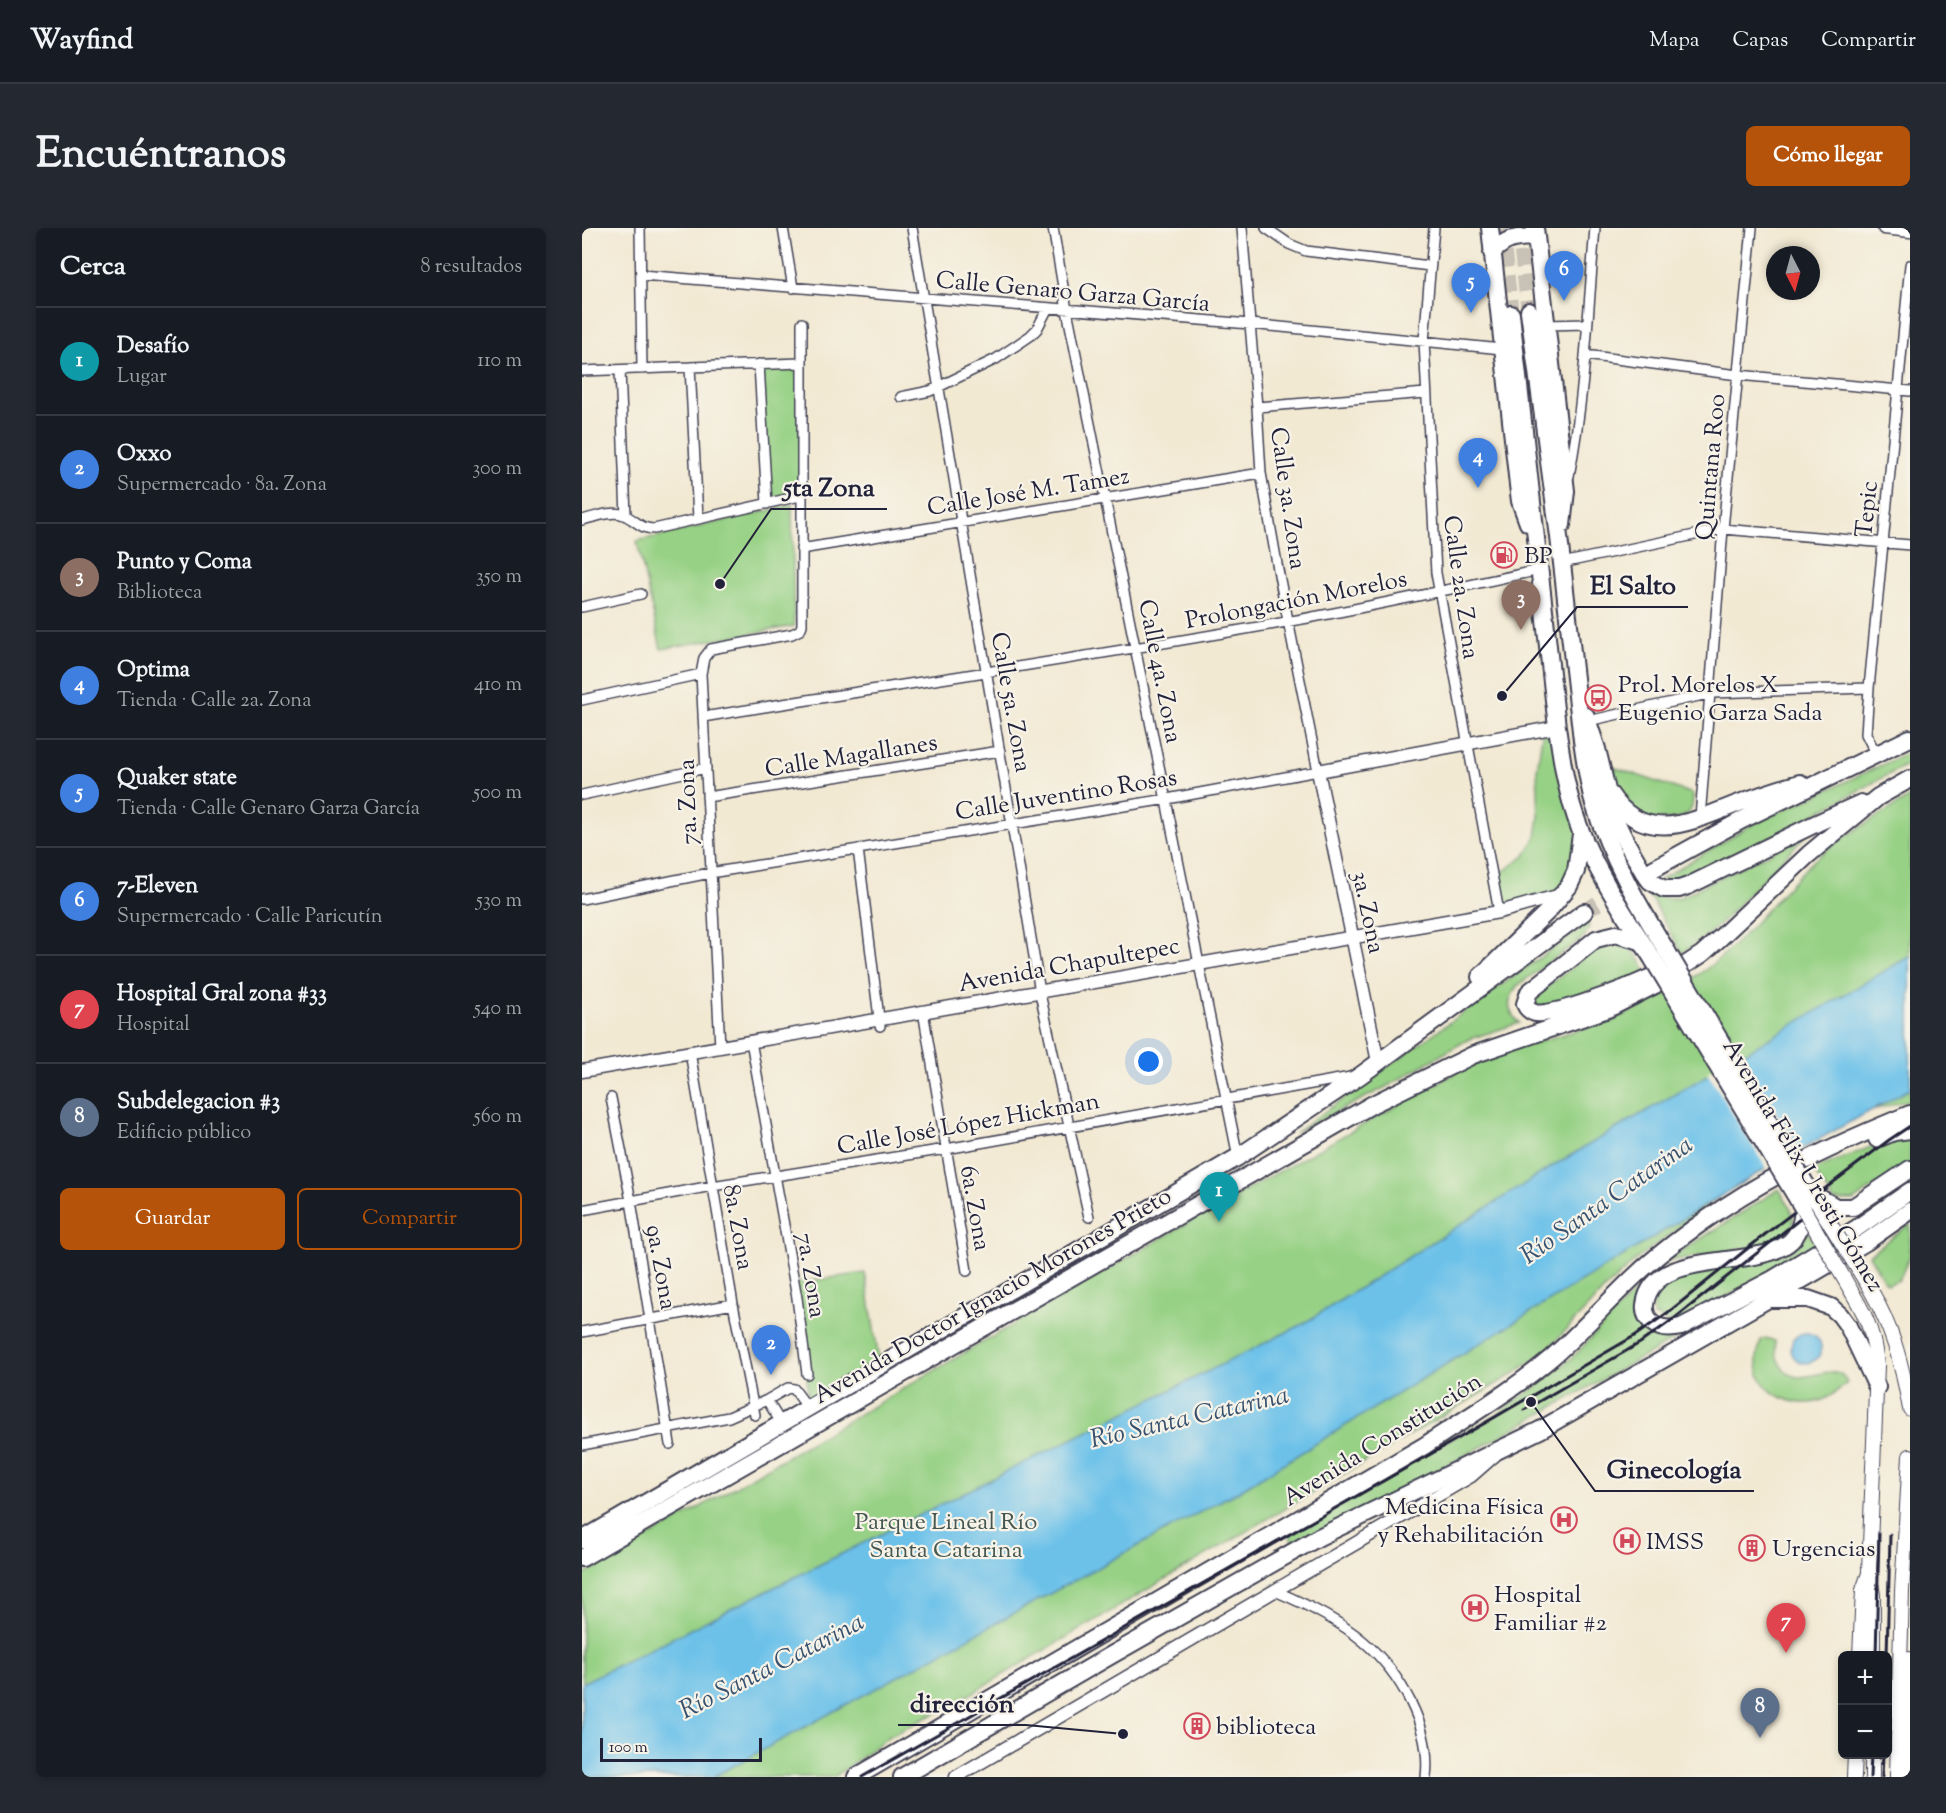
<!DOCTYPE html>
<html lang="es">
<head>
<meta charset="utf-8">
<style>
  body { margin:0; font-family:"Sorts Mill Goudy",serif; background:#242831; color:#f1f3f6 }
  .controls { position:absolute; right:18px; bottom:18px; display:grid; overflow:hidden; border-radius:9px; box-shadow:0 3px 9px #0003 }
  .controls button { width:54px; height:54px; display:grid; place-items:center; padding:0; border:0; border-bottom:2px solid #363941; background:#171b24; color:#f1f3f6; font:30px sans-serif }
  .compass { position:absolute; left:1184px; top:18px; width:54px; height:54px; border-radius:50%; background:#171b24; box-shadow:0 3px 9px #0003; rotate:174deg }
  .scale { position:absolute; left:18px; bottom:15px; width:162px; box-sizing:border-box; padding-left:6px; border:3px solid #22223b; border-top:0; font-size:16px; line-height:21px; white-space:nowrap; color:#22223b; -webkit-text-stroke:4px #f7f3e8; paint-order:stroke }
  .you { position:absolute; left:567px; top:834px; width:21px; height:21px; margin:-15px; border:4px solid #fff; border-radius:50%; background:#1a73e8; box-shadow:0 0 0 9px #1a73e833 }
  .badge { display:grid; place-items:center; width:39px; height:39px; border-radius:50%; background:#b45309; color:#fff; font-size:20px; font-weight:700 }
  .pin { position:absolute; translate:-50% -50px; filter:drop-shadow(0 2px 3px #0008) }
  .pin::after { content:''; position:absolute; top:32px; width:21px; height:18px; background:inherit; clip-path:polygon(0 0,100% 0,50% 100%) }
  .list { margin:0; padding:0; list-style:none }
  h2 { display:flex; justify-content:space-between; align-items:center; height:78px; margin:0; padding:0 24px; font-size:26px }
  h2 small { font-size:20px; font-weight:400; color:#9ea1a6 }
  .list li { display:grid; grid-template-columns:39px 1fr auto; gap:18px; align-items:center; box-sizing:border-box; height:108px; padding:0 24px; border-top:2px solid #363941 }
  .list b { display:block; font-size:22px; white-space:nowrap }
  .list p { margin:0; font-size:20px; white-space:nowrap; color:#9ea1a6 }
  .list em { font-size:20px; font-style:normal; color:#9ea1a6 }
  .actions { display:flex; gap:12px; padding:18px 24px }
  .actions a { flex:1; padding:14px 0; border:2px solid #b45309; border-radius:9px; text-align:center; font-size:21px; color:#b45309 }
  .actions .main { background:#b45309; color:#fff }
  .map { position:relative; flex:none; width:1328px; height:1549px; overflow:hidden; border-radius:9px }
  header { display:flex; align-items:center; gap:36px; box-sizing:border-box; height:84px; padding:0 30px; background:#171b24; border-bottom:2px solid #363941 }
  header strong { font-size:28px }
  nav { display:flex; gap:33px; margin-inline-start:auto; font-size:21px }
  .intro { display:flex; align-items:center; justify-content:space-between; box-sizing:border-box; height:144px; padding:0 36px }
  h1 { margin:0; font-size:42px }
  .button { padding:15px 27px; border-radius:9px; background:#b45309; color:#fff; font-size:21px; font-weight:700 }
  main { display:flex; gap:36px; padding:0 36px }
  aside { flex:1; background:#171b24; border-radius:9px; box-shadow:0 3px 9px #0003 }
  .map>svg:first-child { display:block }
</style>
</head>
<body>
<header>
<strong>Wayfind</strong>
<nav><a>Mapa</a><a>Capas</a><a>Compartir</a></nav>
</header>
<div class="intro"><h1>Encuéntranos</h1><a class="button">Cómo llegar</a></div>
<main>
<aside>
<h2>Cerca<small>8 resultados</small></h2>
<ul class="list">
<li><span class="badge" style="background:#0f9aa8">1</span><div><b>Desafío</b><p>Lugar</p></div><em>110 m</em></li>
<li><span class="badge" style="background:#3f7fe0">2</span><div><b>Oxxo</b><p>Supermercado · 8a. Zona</p></div><em>300 m</em></li>
<li><span class="badge" style="background:#8d6e63">3</span><div><b>Punto y Coma</b><p>Biblioteca</p></div><em>350 m</em></li>
<li><span class="badge" style="background:#3f7fe0">4</span><div><b>Optima</b><p>Tienda · Calle 2a. Zona</p></div><em>410 m</em></li>
<li><span class="badge" style="background:#3f7fe0">5</span><div><b>Quaker state</b><p>Tienda · Calle Genaro Garza García</p></div><em>500 m</em></li>
<li><span class="badge" style="background:#3f7fe0">6</span><div><b>7-Eleven</b><p>Supermercado · Calle Paricutín</p></div><em>530 m</em></li>
<li><span class="badge" style="background:#e0444e">7</span><div><b>Hospital Gral zona #33</b><p>Hospital</p></div><em>540 m</em></li>
<li><span class="badge" style="background:#5c6f8a">8</span><div><b>Subdelegacion #3</b><p>Edificio público</p></div><em>560 m</em></li>
</ul>
<div class="actions"><a class="main">Guardar</a><a>Compartir</a></div>
</aside>
<div class="map">
<svg width="1328" height="1549" viewBox="0 0 1328 1549">
  <rect width="100%" height="100%" fill="#f7f3e8"/>
  <filter id="ink" filterUnits="userSpaceOnUse"><feTurbulence type="fractalNoise" baseFrequency=".0167" numOctaves="2"/><feDisplacementMap in="SourceGraphic" scale="12" xChannelSelector="R" yChannelSelector="G"/><feConvolveMatrix kernelMatrix="1 2 1 2 8 2 1 2 1" color-interpolation-filters="sRGB"/></filter>
  <filter id="wash" filterUnits="userSpaceOnUse"><feTurbulence type="fractalNoise" baseFrequency=".008" numOctaves="4" result="noise"/><feDisplacementMap in="SourceGraphic" scale="24" xChannelSelector="R" yChannelSelector="G"/><feGaussianBlur stdDeviation="1.35" result="paint"/><feColorMatrix in="noise" values="0 0 0 0 0 0 0 0 0 0 0 0 0 0 0 0 0 1.4 0 .05"/><feComposite in="paint" operator="in"/></filter>
  <g filter="url(#wash)">
    <rect width="100%" height="100%" fill="#f2e9d3"/>
    <path fill="#97d185" stroke="#5c7a60" stroke-width="1.5" d="M 219,135 L 218,268 L 185,276 L 177,136 Z
      M 210,277 L 212,398 L 79,421 L 55,313 Z
      M 975,499 L 999,605 L 981,667 L 917,684 L 912,650 L 943,628 L 954,609 L 957,589 L 955,542 L 961,501 Z
      M 1328,524 L 1328,535 L 1203,602 L 1115,645 L 1088,655 L 1079,651 L 1169,597 Z
      M 1031,539 L 1111,566 C 1111,571 1111,577 1109,581 C 1103,595 1076,591 1063,591 L 1037,570 Z
      M 1328,569 L 1328,872 L 1264,889 L 1152,958 L 1056,1030 L 1024,1060 L 967,1120 L 933,1145 L 375,1474 L 308,1508 L 252,1549 L 0,1549 L 0,1348 L 614,990 L 895,833 C 939,816 986,807 1030,791 C 1059,781 1098,759 1123,742 C 1162,713 1191,672 1226,638 C 1255,610 1293,591 1328,569 Z
      M 1224,607 L 1132,702 L 1100,725 L 1065,663 L 1083,670 L 1097,670 Z
      M 1006,695 L 1007,700 L 1002,709 L 935,758 C 925,773 924,782 937,795 L 885,812 L 802,860 L 713,905 Z
      M 1030,715 C 1053,718 1055,727 1065,745 L 956,780 L 951,777 L 950,771 L 1017,718 Z
      M 1316,908 L 1328,908 L 1328,934 L 1271,973 L 1252,973 L 1231,942 Z
      M 1197,961 C 1213,987 1221,998 1191,1016 L 1082,1034 Z
      M 1328,996 L 1328,1028 L 1317,1052 L 1307,1056 L 1303,1054 L 1287,1027 Z
      M 1226,1004 L 1236,1019 L 1100,1093 L 1088,1095 L 1071,1087 L 1071,1071 L 1088,1050 L 1208,1024 L 1218,1016 Z
      M 283,1045 L 298,1138 L 226,1180 L 225,1146 L 213,1055 Z
      M 1054,1062 C 1052,1094 1066,1108 1097,1109 L 890,1224 L 713,1318 L 704,1302 L 828,1232 L 906,1192 L 958,1156 L 992,1128 Z
      M 1184,1110 L 1193,1113 C 1194,1119 1193,1126 1196,1132 C 1212,1172 1254,1124 1265,1155 C 1257,1162 1248,1170 1238,1173 C 1212,1181 1176,1165 1175,1135 C 1174,1128 1177,1119 1179,1112 Z"/>
    <path fill="#6cc1e9" stroke="#477292" stroke-width="1.5" d="M 1328,728 L 1328,861 L 1183,941 L 655,1264 L 131,1549 L 0,1549 L 0,1455 L 721,1096 L 969,939 Z
      M1209 1120a15 15 0 1 1 30 0a15 15 0 1 1-30 0Z"/>
    <path fill="#f2e9d3" d="M 1157,824 L 1219,925 L 1186,943 L 1125,844 Z"/>
  </g>
  <g filter="url(#ink)">
    <g fill="none" stroke-linecap="round" stroke-linejoin="round">
      <path stroke="#c8c1b5" stroke-width="16" stroke-dasharray="16 8" stroke-linecap="butt" d="M 919,0 L 929,86
        M 937,0 L 947,83
        M 1002,684 L 1071,641"/>
      <g stroke="#414052" stroke-width="12">
        <path id="street" d="M 58,0 L 60,141
          M 201,0 L 211,60
          M 330,0 L 459,770 L 507,989
          M 471,0 L 485,82 L 656,929
          M 684,0 L 707,16 L 724,23 L 848,38
          M 852,0 L 842,113 L 854,345 L 917,684
          M 59,47 L 668,96 L 920,121
          M 964,97 L 1005,96
          M 1003,127 L 1156,147 L 1328,163
          M 177,136 L 185,276
          M 108,139 L 116,290
          M 38,142 L 44,288
          M 0,143 L 219,135
          M 319,169 L 348,163 L 414,131 L 448,108 L 455,101 L 466,80
          M 675,179 L 844,165
          M 987,248 C 1003,167 1006,83 1013,0
          M 0,292 C 13,289 30,282 42,287 C 54,292 58,301 72,301 L 218,268
          M 219,321 L 679,245
          M 980,335 L 1141,301 L 1328,317
          M 0,379 L 59,366
          M 0,472 L 119,446
          M 121,489 C 315,457 510,429 704,394 C 789,379 873,360 958,342
          M 1006,493 L 1130,465 L 1287,460
          M 1294,526 L 1284,506 L 1287,460 L 1328,37
          M 0,567 L 124,540
          M 125,569 L 418,523
          M 1118,590 L 1141,301 L 1170,0
          M 276,621 L 298,798
          M 0,671 L 128,645 L 585,571 L 736,543 L 697,347 L 679,245 L 675,179 L 660,0
          M 341,783 L 385,1043
          M 169,813 L 215,1070 L 225,1146
          M 138,819 L 119,446 L 122,430 L 129,421 L 210,406 L 218,402 L 220,397 L 220,95
          M 108,824 L 151,1076 L 173,1187
          M 29,870 L 49,973 L 88,1216
          M 0,982 L 130,958 L 364,921 L 769,849
          M 0,1104 L 151,1076
          M 199,1195 L 185,1172 L 206,1160 L 212,1161 L 226,1180
          M 0,1217 L 147,1189 L 185,1172
          M 693,1363 C 724,1376 755,1391 781,1413 C 818,1444 850,1500 844,1549"/>
      </g>
      <g stroke="#414052" stroke-width="15">
        <path id="secondary" d="M 1302,0 L 1328,3
          M 796,834 L 736,543 L 975,499
          M 0,843 L 917,684 L 979,667
          M 374,1549 L 889,1248 L 913,1227"/>
      </g>
      <g stroke="#414052" stroke-width="16">
        <path id="primary" d="M 1286,1057 C 1311,1101 1319,1132 1328,1181
          M 1271,1066 C 1286,1091 1292,1108 1295,1137 L 1287,1343 L 1291,1367 L 1291,1428
          M 1278,1428 L 1281,1362 L 1286,1348
          M 1272,1549 L 1273,1526
          M 1290,1549 L 1290,1526
          M 1315,1549 L 1320,1363 L 1328,1228
          M 1326,1549 L 1328,1431"/>
      </g>
      <g stroke="#414052" stroke-width="20">
        <path id="highway" d="M 908,0 L 936,257 L 938,273 L 946,295
          M 953,0 L 984,263 L 980,297
          M 910,25 C 922,11 935,8 954,10
          M 947,83 L 977,309 L 1000,512 C 1003,533 1006,555 1012,576 C 1029,630 1057,678 1086,725
          M 929,86 L 975,499 C 980,534 985,568 998,601 C 1014,645 1047,693 1072,733
          M 1004,488 L 1015,521 L 1031,587 L 1044,614 L 1062,645 L 1068,653 L 1082,661 L 1097,661 L 1106,658 L 1235,595 L 1279,575
          M 1028,566 C 1062,617 1107,595 1152,577 C 1173,569 1195,561 1218,555
          M 1071,641 L 1160,592 L 1328,510
          M 1059,713 L 1034,706 L 1014,711 L 947,764 L 943,776 C 945,781 947,783 953,785 C 972,789 1047,759 1067,750
          M 898,749 L 966,683 L 987,658 L 994,643 L 999,606
          M 1295,911 L 1312,904 L 1328,902
          M 1229,965 L 1254,979 L 1271,979 L 1328,941
          M 1221,980 C 1220,997 1216,1011 1200,1019 C 1165,1040 1069,1022 1063,1077 C 1062,1085 1065,1091 1072,1096 C 1080,1102 1090,1101 1099,1099 L 1191,1051 L 1275,1000 L 1328,963
          M 1188,1071 L 1226,1071 L 1249,1079 L 1258,1087 L 1266,1098 L 1295,1159
          M 0,1312 L 656,929 L 779,847 L 1002,684
          M 0,1330 L 791,876 L 891,827 L 1026,781 L 1073,757 L 1120,726 L 1139,709 L 1227,626 L 1296,569 L 1328,551
          M 274,1549 L 842,1218 C 884,1190 930,1163 969,1130 C 999,1104 1025,1074 1054,1047 C 1075,1027 1098,1010 1122,993 C 1185,948 1256,915 1328,886
          M 320,1549 L 526,1429 L 737,1309 L 958,1202 L 1235,1043 L 1284,1014 L 1328,983"/>
      </g>
      <use href="#street" stroke="#fff" stroke-width="9"/>
      <use href="#secondary" stroke="#fff" stroke-width="12"/>
      <use href="#primary" stroke="#fff" stroke-width="14"/>
      <use href="#highway" stroke="#fff" stroke-width="16"/>
      <path stroke="#22223b" stroke-width="3" d="M 942,1182 L 1058,1115 L 1093,1090 L 1218,991
        M 1294,1428 L 1297,1306
        M 1305,1428 L 1308,1307
        M 280,1549 L 877,1210 L 1054,1107 L 1088,1083 L 1186,1004 L 1307,912 L 1328,898
        M 1288,1549 L 1289,1526
        M 1300,1549 L 1301,1526"/>
      <g stroke="#414052" stroke-width="16" stroke-linecap="butt">
        <path id="primary-bridge" d="M 1229,965 L 1286,1057
          M 1221,980 L 1271,1066"/>
      </g>
      <g stroke="#414052" stroke-width="20" stroke-linecap="butt">
        <path id="highway-bridge" d="M 1086,725 L 1229,965
          M 1072,733 L 1221,980"/>
      </g>
      <use href="#primary-bridge" stroke="#fff" stroke-width="14"/>
      <use href="#highway-bridge" stroke="#fff" stroke-width="16"/>
    </g>
  </g>
  <defs>
    <g id="fuel-ring" transform="scale(1.35)"><circle r="9.5" fill="#f7f3e8" stroke="#d1495b" stroke-width="1.5"/><path d="M-5.5-6h7V0h2V4h1.3V-2.5L3-4.5l.8-.8L6-3V5H2.5V1h-1V6h-7ZM-4.2-4.7v3.2H.2V-4.7Z" fill="#d1495b"/></g>
    <g id="bus-ring" transform="scale(1.35)"><circle r="9.5" fill="#f7f3e8" stroke="#d1495b" stroke-width="1.5"/><path d="M-5-6H5V4H4V6H2V4H-2V6H-4V4H-5ZM-3.5-4V0h7V-4ZM-3.5 1.2v1.5H-2V1.2ZM2 1.2v1.5H3.5V1.2Z" fill="#d1495b"/></g>
    <g id="hospital-ring" transform="scale(1.35)"><circle r="9.5" fill="#f7f3e8" stroke="#d1495b" stroke-width="1.5"/><path d="M-5-5h3v3.5h4V-5h3V5h-3V1.5h-4V5h-3Z" fill="#d1495b"/></g>
    <g id="building-ring" transform="scale(1.35)"><circle r="9.5" fill="#f7f3e8" stroke="#d1495b" stroke-width="1.5"/><path d="M-4-6H4V6H1V3H-1V6H-4ZM-2.5-4.3h1.7v1.8h-1.7ZM.8-4.3h1.7v1.8H.8ZM-2.5-1h1.7V.8h-1.7ZM.8-1h1.7V.8H.8Z" fill="#d1495b"/></g>
  </defs>
  <g fill-rule="evenodd">
    <use href="#fuel-ring" x="922" y="327"/>
    <use href="#bus-ring" x="1016" y="470"/>
    <use href="#hospital-ring" x="982" y="1292"/>
    <use href="#hospital-ring" x="1045" y="1313"/>
    <use href="#building-ring" x="1170" y="1320"/>
    <use href="#hospital-ring" x="893" y="1380"/>
    <use href="#building-ring" x="615" y="1498"/>
  </g>
  <g text-anchor="middle" stroke-width="4.5" stroke-linejoin="round" paint-order="stroke">
    <g font-size="24" fill="#22223b" stroke="#f7f3e8">
      <text transform="translate(491 63) rotate(5)" y="8">Calle Genaro Garza García</text>
      <text transform="translate(1128 239) rotate(-85)" y="8">Quintana Roo</text>
      <text transform="translate(446 263) rotate(-9)" y="8">Calle José M. Tamez</text>
      <text transform="translate(707 270) rotate(82)" y="8">Calle 3a. Zona</text>
      <text transform="translate(1284 281) rotate(-84)" y="8">Tepic</text>
      <text transform="translate(880 359) rotate(82)" y="8">Calle 2a. Zona</text>
      <text transform="translate(714 371) rotate(-11)" y="8">Prolongación Morelos</text>
      <text transform="translate(579 443) rotate(79)" y="8">Calle 4a. Zona</text>
      <text transform="translate(430 474) rotate(80)" y="8">Calle 5a. Zona</text>
      <text transform="translate(269 527) rotate(-9)" y="8">Calle Magallanes</text>
      <text transform="translate(484 566) rotate(-9)" y="8">Calle Juventino Rosas</text>
      <text transform="translate(105 574) rotate(-92)" y="8">7a. Zona</text>
      <text transform="translate(787 684) rotate(78)" y="8">3a. Zona</text>
      <text transform="translate(487 736) rotate(-10)" y="8">Avenida Chapultepec</text>
      <text transform="translate(386 895) rotate(-10)" y="8">Calle José López Hickman</text>
      <text transform="translate(1222 937) rotate(59)" y="8">Avenida Félix Uresti Gómez</text>
      <text transform="translate(394 980) rotate(80)" y="8">6a. Zona</text>
      <text transform="translate(157 999) rotate(80)" y="8">8a. Zona</text>
      <text transform="translate(80 1039) rotate(80)" y="8">9a. Zona</text>
      <text transform="translate(230 1047) rotate(81)" y="8">7a. Zona</text>
      <text transform="translate(410 1067) rotate(-30)" y="8">Avenida Doctor Ignacio Morones Prieto</text>
      <text transform="translate(800 1211) rotate(-32)" y="8">Avenida Constitución</text>
    </g>
    <g font-size="24" fill="#22223b" stroke="#f7f3e8" text-anchor="start">
      <text x="942" y="335">BP</text>
      <text x="1036" y="464">Prol. Morelos X<tspan x="1036" dy="28">Eugenio Garza Sada</tspan></text>
      <text x="962" y="1286" text-anchor="end">Medicina Física<tspan x="962" dy="28">y Rehabilitación</tspan></text>
      <text x="1064" y="1321">IMSS</text>
      <text x="1190" y="1328">Urgencias</text>
      <text x="912" y="1374">Hospital<tspan x="912" dy="28">Familiar #2</tspan></text>
      <text x="634" y="1506">biblioteca</text>
    </g>
    <g font-size="24" fill="#455751" stroke="#f7f3e8">
      <text x="364" y="1301">Parque Lineal Río<tspan x="364" dy="28">Santa Catarina</tspan></text>
    </g>
    <g font-size="26" font-style="italic" fill="#38526f" stroke="#f7f3e8">
      <text transform="translate(1024 971) rotate(-35)" y="9">Río Santa Catarina</text>
      <text transform="translate(607 1188) rotate(-13)" y="9">Río Santa Catarina</text>
      <text transform="translate(189 1437) rotate(-27)" y="9">Río Santa Catarina</text>
    </g>
  </g>
  <path fill="none" stroke="#22223b" stroke-width="2" d="M138 356L189 281H305M920 468L995 379H1106M949 1174L1013 1263H1172M541 1506L444 1497H316"/>
  <g fill="#22223b" stroke="#f7f3e8" stroke-width="2">
    <circle cx="138" cy="356" r="6"/>
    <circle cx="920" cy="468" r="6"/>
    <circle cx="949" cy="1174" r="6"/>
    <circle cx="541" cy="1506" r="6"/>
  </g>
  <g font-size="26" text-anchor="middle" font-weight="bold" fill="#22223b" stroke="#f7f3e8" stroke-width="4.5" stroke-linejoin="round" paint-order="stroke">
    <text x="247" y="268">5ta Zona</text>
    <text x="1051" y="366">El Salto</text>
    <text x="1092" y="1250">Ginecología</text>
    <text x="380" y="1484">dirección</text>
  </g>
</svg>
<div class="controls">
<button>+</button>
<button>−</button>
</div>
<svg class="compass" viewBox="-18 -18 36 36"><path d="M0-13l5 13h-10z" fill="#e53935"/><path d="M0 13l5-13h-10z" fill="#9ea1a6"/></svg>
<div class="scale">100 m</div>
<div class="you"></div>
<div class="pin badge" style="left:637px;top:994px;background:#0f9aa8">1</div>
<div class="pin badge" style="left:189px;top:1147px;background:#3f7fe0">2</div>
<div class="pin badge" style="left:939px;top:402px;background:#8d6e63">3</div>
<div class="pin badge" style="left:896px;top:260px;background:#3f7fe0">4</div>
<div class="pin badge" style="left:889px;top:85px;background:#3f7fe0">5</div>
<div class="pin badge" style="left:982px;top:73px;background:#3f7fe0">6</div>
<div class="pin badge" style="left:1204px;top:1425px;background:#e0444e">7</div>
<div class="pin badge" style="left:1178px;top:1510px;background:#5c6f8a">8</div>
</div>
</main>
</body>
</html>
